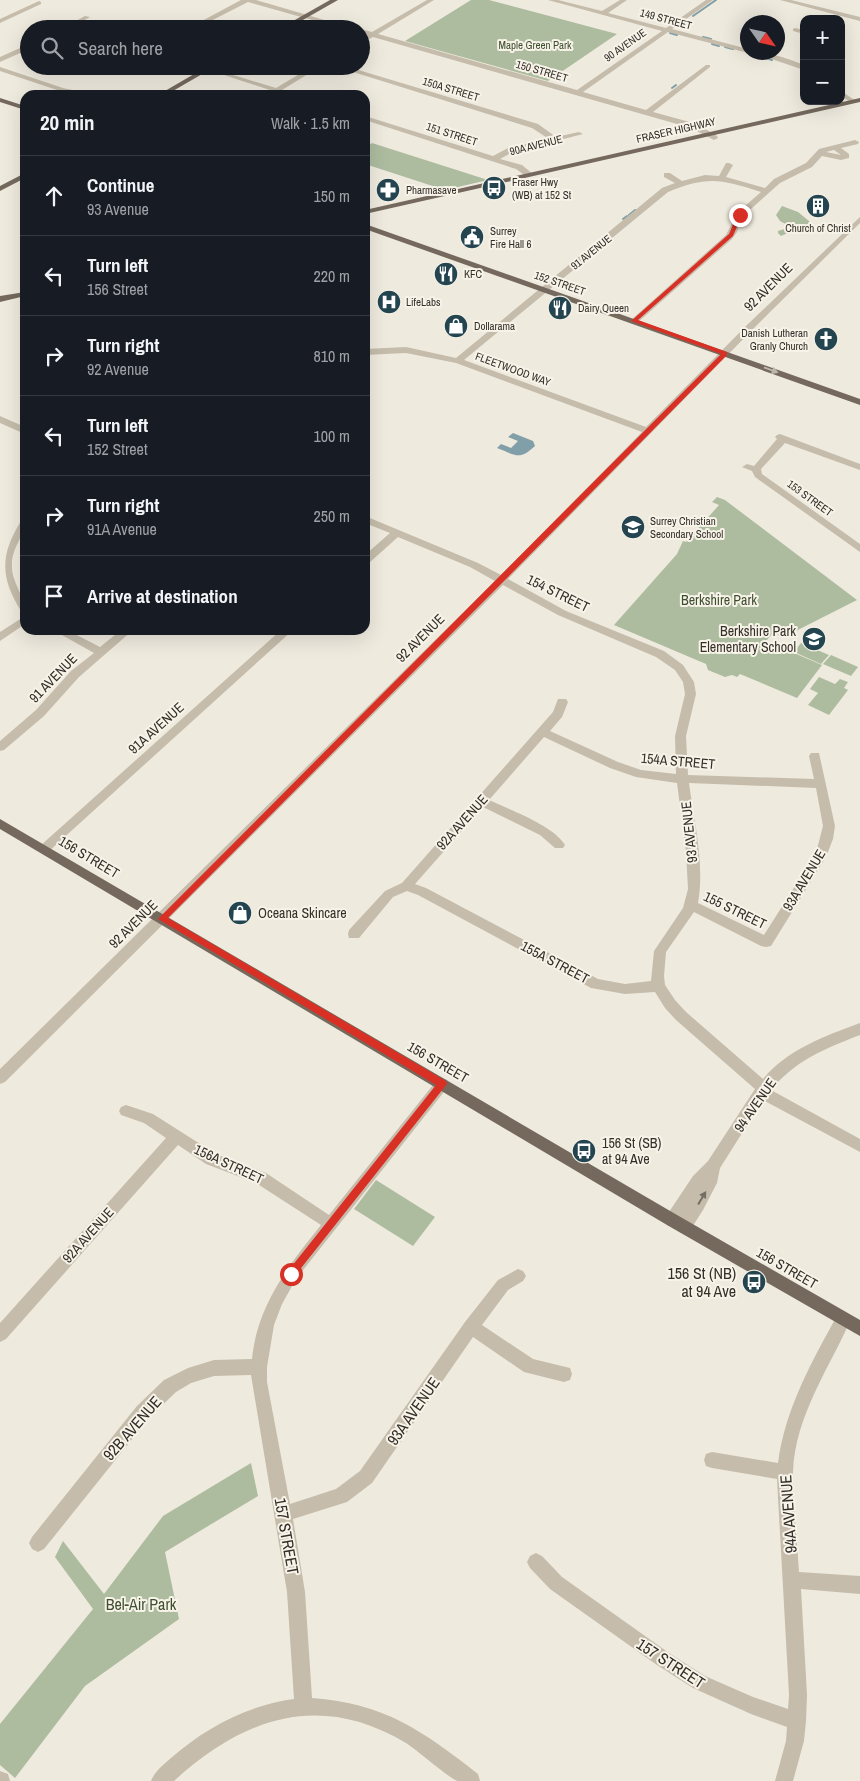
<!DOCTYPE html>
<html lang="en">
<head>
<meta charset="utf-8">
<style>
  body { margin:0; font-family:"Archivo Narrow",sans-serif; background:#20242c; color:#f1f3f6 }
  .controls { position:absolute; right:15px; top:15px; display:grid; overflow:hidden; border-radius:10px; box-shadow:0 5px 20px #0002 }
  .controls button { width:45px; height:45px; display:grid; place-items:center; padding:0; border:0; border-bottom:1px solid #363941; background:#171b24; color:#f1f3f6; font:25px sans-serif }
  .compass { position:absolute; left:740px; top:15px; width:45px; height:45px; border-radius:50%; background:#171b24; box-shadow:0 5px 20px #0002; rotate:124deg }
  .stop { position:absolute; width:15px; height:15px; margin:-11px; border:4px solid #d93025; border-radius:50%; background:#fff }
  .stop.end { background:#d93025; border-color:#fff; box-shadow:0 1px 5px #0008 }
  .list { margin:0; padding:0; list-style:none }
  h2 { display:flex; justify-content:space-between; align-items:center; height:65px; margin:0; padding:0 20px; font-size:21px }
  h2 small { font-size:16px; font-weight:400; color:#9ea1a6 }
  .list li { display:grid; grid-template-columns:32px 1fr auto; gap:15px; align-items:center; box-sizing:border-box; height:80px; padding:0 20px; border-top:1px solid #363941 }
  .list b { display:block; font-size:19px; white-space:nowrap }
  .list p { margin:0; font-size:16px; white-space:nowrap; color:#9ea1a6 }
  .list em { font-size:16px; font-style:normal; color:#9ea1a6 }
  .icon { flex:none; width:28px; height:28px; fill:none; stroke:currentColor; stroke-width:2; stroke-linecap:round; stroke-linejoin:round }
  .map { position:relative; flex:none; width:860px; height:1781px; overflow:hidden }
  .search { position:absolute; background:#171b24; box-shadow:0 5px 20px #0002; left:20px; top:20px; width:350px; height:55px; display:flex; align-items:center; gap:12px; box-sizing:border-box; padding:0 18px; border-radius:28px; color:#9ea1a6; font-size:19px }
  .panel { position:absolute; background:#171b24; box-shadow:0 5px 20px #0002; left:20px; top:90px; width:350px; height:545px; border-radius:15px }
  .map>svg:first-child { display:block }
</style>
</head>
<body>
<div class="map">
<svg width="860" height="1781" viewBox="0 0 860 1781">
  <rect width="100%" height="100%" fill="#efeade"/>
  <path fill="#adbc9f" d="M 471,0 L 489,0 L 617,34 L 548,81 L 405,41 Z
    M 372,143 L 488,180 L 445,190 L 365,164 L 365,148 Z
    M 782,206 L 798,212 L 809,221 L 810,224 L 802,233 L 790,232 L 781,236 L 778,233 L 778,231 L 791,227 L 780,221 L 776,215 Z
    M 717,497 L 725,500 L 857,600 L 782,638 L 774,632 L 766,641 L 822,665 L 797,698 L 740,674 L 737,677 L 732,675 L 725,677 L 708,670 L 706,664 L 614,625 L 677,554 L 683,541 L 686,542 L 719,505 L 712,502 Z
    M 801,643 L 829,655 L 821,664 L 794,652 Z
    M 831,655 L 858,667 L 851,676 L 823,664 Z
    M 819,677 L 835,684 L 840,679 L 848,682 L 844,688 L 848,690 L 829,715 L 808,705 L 818,693 L 810,689 Z
    M 376,1180 L 435,1217 L 413,1246 L 354,1209 Z
    M 251,1463 L 258,1496 L 165,1552 L 179,1619 L 85,1686 L 15,1778 L 0,1765 L 0,1724 L 93,1609 L 55,1557 L 63,1541 L 104,1594 L 163,1516 Z"/>
  <path fill="#809fa8" d="M 513,433 L 533,441 L 535,446 C 519,461 516,455 497,448 L 501,444 L 511,448 L 518,441 L 508,437 Z"/>
  <g fill="none" stroke-linecap="round" stroke-linejoin="round">
    <path stroke="#809fa8" stroke-width="2" d="M 693,16 L 716,0
      M 670,33 L 677,35
      M 703,37 L 711,39
      M 712,44 L 719,46
      M 725,47 L 733,49
      M 766,58 L 772,60
      M 672,88 L 676,85
      M 629,215 L 635,210
      M 623,219 L 627,216"/>
    <path fill="#c5bcab" fill-rule="evenodd" d="M 241,0 L 256,0 L 355,29 L 344,29 L 248,2 L 195,29 L 187,29 Z
      M 427,0 L 434,0 L 378,34 L 577,90 L 662,31 L 548,0 L 558,0 L 602,11 L 620,0 L 627,0 L 608,13 L 666,28 L 706,0 L 713,0 L 672,29 L 748,49 L 748,52 L 750,52 L 748,53 L 668,32 L 583,92 L 646,110 L 706,65 L 710,65 L 710,67 L 653,112 L 697,124 L 717,136 L 718,138 L 714,140 L 691,128 L 373,37 L 361,43 L 361,38 L 367,35 L 361,33 L 361,29 L 372,32 Z
      M 780,0 L 791,0 L 860,17 L 860,21 Z
      M 39,1 L 41,2 L 41,4 L 0,23 L 0,19 Z
      M 85,16 L 90,17 L 69,29 L 61,29 Z
      M 795,28 L 804,30 L 804,34 L 793,31 L 793,29 Z
      M 29,44 L 29,49 L 0,62 L 0,57 Z
      M 751,52 C 770,52 787,58 804,65 L 804,70 Z
      M 313,66 L 321,66 L 282,90 L 295,95 L 285,95 L 212,71 L 217,70 L 276,88 Z
      M 334,66 L 345,66 L 538,124 L 556,137 L 579,132 L 583,134 L 513,152 L 500,159 L 522,165 L 534,175 L 527,177 L 516,169 L 365,120 L 365,116 L 493,156 L 508,148 L 549,139 L 532,128 Z
      M 0,67 L 63,88 L 77,91 L 78,92 L 75,94 L 60,91 L 0,71 Z
      M 841,91 L 856,101 L 856,103 L 852,103 L 841,96 Z
      M 855,140 L 859,142 L 858,144 L 841,148 L 849,154 L 849,158 L 841,160 L 822,156 L 812,167 L 780,183 L 743,216 L 737,232 L 732,239 L 637,323 L 630,321 L 726,235 L 737,213 L 761,192 C 720,179 708,176 668,192 L 464,360 L 646,427 L 748,324 L 860,217 L 860,223 L 754,328 L 508,579 L 566,611 L 664,651 L 683,665 L 694,682 L 696,694 L 686,736 L 688,775 L 814,779 L 809,756 L 811,753 L 819,753 L 835,826 L 833,839 L 826,857 L 771,946 L 766,947 L 761,946 L 694,912 L 666,952 L 664,976 L 665,985 L 675,1000 L 686,1012 L 763,1079 C 788,1049 825,1036 860,1023 L 860,1035 C 824,1049 796,1060 771,1090 L 860,1139 L 860,1152 L 763,1100 L 720,1168 L 717,1183 L 703,1210 L 689,1232 L 684,1234 L 679,1232 L 677,1227 L 678,1223 L 672,1227 L 667,1225 L 665,1220 L 667,1215 L 693,1176 L 708,1161 L 755,1089 L 676,1020 L 665,1008 L 655,992 L 625,994 L 591,988 L 418,895 L 407,891 L 393,897 L 359,938 L 349,938 L 348,934 L 349,930 L 385,891 L 402,883 L 553,712 L 558,699 L 566,699 L 568,702 L 562,717 L 550,731 L 618,762 L 641,770 L 676,774 L 675,736 L 685,694 L 683,682 L 675,670 L 656,657 L 558,615 L 503,585 L 5,1082 L 0,1084 L 0,1069 L 495,581 L 470,567 L 398,537 L 369,563 L 365,564 L 365,555 L 390,533 L 365,523 L 365,516 L 478,563 L 501,575 L 642,432 L 456,363 L 406,353 L 365,355 L 365,349 L 406,347 L 456,358 L 662,188 L 675,183 L 664,177 L 664,173 L 670,173 L 682,181 L 705,175 L 719,176 L 726,163 L 729,163 L 733,165 L 726,177 L 765,188 L 774,179 L 806,163 L 819,149 ZM 834,150 L 841,155 L 826,152 ZM 544,737 L 610,768 L 636,777 L 677,783 L 686,852 L 688,889 L 683,908 L 654,951 L 651,981 L 625,984 L 598,979 L 426,888 L 415,884 L 483,807 L 540,835 L 555,848 L 563,848 L 565,845 C 553,825 510,810 489,800 ZM 689,783 L 816,788 L 823,826 L 816,853 L 764,935 L 698,903 C 705,864 694,822 689,783 Z
      M 0,416 L 25,427 L 25,434 L 0,423 Z
      M 780,434 L 860,464 L 860,470 L 785,443 L 761,469 L 762,474 L 860,544 L 860,552 L 755,477 L 752,471 L 742,467 L 747,464 L 754,466 L 777,439 L 775,437 L 777,435 Z
      M 25,520 C 25,536 12,547 12,564 C 11,583 25,595 25,612 L 21,611 C 0,577 0,555 21,521 Z
      M 25,616 L 25,624 L 0,641 L 0,632 Z
      M 53,630 L 67,630 L 100,647 L 121,630 L 133,630 L 79,677 L 44,716 L 4,750 L 0,751 L 0,741 L 36,710 L 71,671 L 94,653 Z
      M 281,630 L 293,630 L 48,852 L 40,852 L 38,849 L 40,846 Z
      M 442,1078 L 447,1080 L 449,1084 L 447,1088 L 296,1279 L 282,1304 L 274,1325 L 267,1367 L 267,1382 L 290,1504 L 336,1489 L 360,1471 L 465,1322 L 498,1280 L 518,1269 L 523,1271 L 526,1276 L 523,1281 L 508,1290 L 482,1325 L 533,1359 L 570,1368 L 572,1374 L 570,1380 L 564,1382 L 524,1372 L 473,1337 L 372,1483 L 347,1502 L 293,1519 L 305,1592 L 312,1698 C 384,1703 423,1731 478,1774 L 480,1781 C 473,1781 464,1781 458,1781 C 451,1780 416,1749 406,1743 C 319,1691 243,1718 174,1781 L 151,1781 C 155,1771 163,1765 171,1758 C 205,1728 248,1705 294,1699 L 287,1592 L 251,1375 L 214,1376 L 191,1383 L 176,1392 L 149,1418 L 44,1549 L 38,1552 L 32,1549 L 29,1543 L 32,1537 L 137,1406 L 164,1380 L 188,1368 L 214,1360 L 252,1359 C 257,1306 288,1266 321,1225 L 256,1183 L 206,1164 L 178,1145 L 6,1339 L 0,1342 L 0,1323 L 166,1138 L 144,1123 L 121,1115 L 119,1111 L 121,1107 L 126,1105 L 153,1114 L 216,1154 L 266,1173 L 329,1215 L 437,1080 Z
      M 843,1312 L 848,1314 L 851,1319 C 829,1369 795,1416 793,1472 C 793,1505 797,1539 799,1572 L 860,1576 L 860,1594 L 801,1589 L 807,1695 L 806,1721 L 804,1741 L 793,1781 L 775,1781 L 786,1741 L 787,1727 L 751,1714 L 693,1688 L 657,1665 L 550,1589 L 530,1568 L 527,1562 L 530,1556 L 536,1553 L 542,1556 L 562,1577 L 669,1653 L 705,1676 L 753,1697 L 788,1709 L 789,1695 L 777,1479 L 712,1468 L 706,1466 L 704,1460 L 706,1454 L 712,1452 L 778,1463 C 785,1409 812,1361 838,1314 Z
      M 0,1771 L 8,1774 L 10,1781 L 0,1781 Z"/>
    <path fill="#74695c" fill-rule="evenodd" d="M 330,0 L 338,0 L 287,29 L 279,29 Z
      M 208,66 L 216,66 L 166,95 L 158,95 Z
      M 0,98 L 25,106 L 25,110 L 0,102 Z
      M 860,98 L 860,102 L 365,214 L 365,210 Z
      M 25,173 L 25,178 L 0,191 L 0,186 Z
      M 365,224 L 860,399 L 860,405 L 365,229 Z
      M 25,292 L 25,296 L 0,302 L 0,296 Z
      M 0,819 L 677,1215 L 860,1320 L 860,1336 L 667,1225 L 0,829 Z"/>
  </g>
  <defs><path id="oneway-solid" d="M-6-.8H1V-3.2L6.5 0L1 3.2V.8H-6Z" transform="scale(1.25)"/></defs>
  <use fill="#bcb5aa" href="#oneway-solid" transform="translate(771 370) rotate(20)"/>
  <use fill="#756e64" href="#oneway-solid" transform="translate(702 1198) rotate(-59)"/>
  <path fill="#d93025" d="M 740,213 L 742,215 L 733,236 L 638,320 L 727,352 L 727,355 L 503,582 L 168,918 L 446,1081 L 447,1084 L 294,1277 L 288,1277 L 288,1271 L 436,1085 L 158,919 L 721,354 L 631,321 L 729,234 L 737,215 Z"/>
  <defs>
    <g id="bus-disc" transform="scale(1.25)"><circle r="9.5" fill="#244550" stroke="#f7f3e9"/><path d="M-5-6H5V4H4V6H2V4H-2V6H-4V4H-5ZM-3.5-4V0h7V-4ZM-3.5 1.2v1.5H-2V1.2ZM2 1.2v1.5H3.5V1.2Z" fill="#fff"/></g>
    <g id="pharmacy-disc" transform="scale(1.25)"><circle r="9.5" fill="#244550" stroke="#f7f3e9"/><path d="M-2-6h4v4h4v4h-4v4h-4v-4h-4v-4h4Z" fill="#fff"/></g>
    <g id="building-disc" transform="scale(1.25)"><circle r="9.5" fill="#244550" stroke="#f7f3e9"/><path d="M-4-6H4V6H1V3H-1V6H-4ZM-2.5-4.3h1.7v1.8h-1.7ZM.8-4.3h1.7v1.8H.8ZM-2.5-1h1.7V.8h-1.7ZM.8-1h1.7V.8H.8Z" fill="#fff"/></g>
    <g id="civic-disc" transform="scale(1.25)"><circle r="9.5" fill="#244550" stroke="#f7f3e9"/><path d="M-.6-6.5H3V-4.5H.6V-3L4-1V1h2V6H-6V1h2V-1L-.6-3ZM-1.2 2.5V6h2.4V2.5Z" fill="#fff"/></g>
    <g id="restaurant-disc" transform="scale(1.25)"><circle r="9.5" fill="#244550" stroke="#f7f3e9"/><path d="M-5-6h1v4h1v-4h1v4h1v-4h1v5L-1.5 .5V6h-2V.5L-5-1ZM5-6V6H3V1.5H1.5Q1.5-4 5-6Z" fill="#fff"/></g>
    <g id="hospital-disc" transform="scale(1.25)"><circle r="9.5" fill="#244550" stroke="#f7f3e9"/><path d="M-5-5h3v3.5h4V-5h3V5h-3V1.5h-4V5h-3Z" fill="#fff"/></g>
    <g id="shop-disc" transform="scale(1.25)"><circle r="9.5" fill="#244550" stroke="#f7f3e9"/><path d="M-5-2.5h2.3a2.7 3.5 0 0 1 5.4 0H5L5.5 6h-11ZM-1.5-2.5h3a1.5 2.3 0 0 0-3 0Z" fill="#fff"/></g>
    <g id="church-disc" transform="scale(1.25)"><circle r="9.5" fill="#244550" stroke="#f7f3e9"/><path d="M-1.2-6h2.4v3.5h3.3v2.4h-3.3V6h-2.4V-.1h-3.3v-2.4h3.3Z" fill="#fff"/></g>
    <g id="school-disc" transform="scale(1.25)"><circle r="9.5" fill="#244550" stroke="#f7f3e9"/><path d="M0-5L7-2L0 1L-7-2ZM-4 1L0 2.5L4 1V4Q0 6-4 4Z" fill="#fff"/></g>
  </defs>
  <g fill-rule="evenodd">
    <use href="#bus-disc" x="494" y="188"/>
    <use href="#pharmacy-disc" x="388" y="190"/>
    <use href="#building-disc" x="818" y="206"/>
    <use href="#civic-disc" x="472" y="237"/>
    <use href="#restaurant-disc" x="446" y="274"/>
    <use href="#hospital-disc" x="389" y="302"/>
    <use href="#restaurant-disc" x="560" y="308"/>
    <use href="#shop-disc" x="456" y="326"/>
    <use href="#church-disc" x="826" y="339"/>
    <use href="#school-disc" x="633" y="527"/>
    <use href="#school-disc" x="814" y="639"/>
    <use href="#shop-disc" x="240" y="913"/>
    <use href="#bus-disc" x="584" y="1151"/>
    <use href="#bus-disc" x="754" y="1282"/>
  </g>
  <g text-anchor="middle" stroke-width="4" stroke-linejoin="round" paint-order="stroke">
    <g font-size="11" fill="#342f29" stroke="#f7f3e9">
      <text transform="translate(666 19) rotate(15)" y="4">149 STREET</text>
      <text transform="translate(625 45) rotate(-35)" y="4">90 AVENUE</text>
      <text transform="translate(542 71) rotate(16)" y="4">150 STREET</text>
      <text transform="translate(451 89) rotate(17)" y="4">150A STREET</text>
      <text transform="translate(676 130) rotate(-13)" y="4">FRASER HIGHWAY</text>
      <text transform="translate(452 134) rotate(18)" y="4">151 STREET</text>
      <text transform="translate(536 145) rotate(-14)" y="4">90A AVENUE</text>
      <text transform="translate(591 252) rotate(-39)" y="4">91 AVENUE</text>
      <text transform="translate(560 283) rotate(19)" y="4">152 STREET</text>
      <text transform="translate(513 369) rotate(20)" y="4">FLEETWOOD WAY</text>
      <text transform="translate(810 498) rotate(36)" y="4">153 STREET</text>
    </g>
    <g font-size="11" fill="#3e4f30" stroke="#f7f3e9">
      <text x="535" y="49">Maple Green Park</text>
    </g>
    <g font-size="11" fill="#342f29" stroke="#f7f3e9" text-anchor="start">
      <text x="512" y="186">Fraser Hwy<tspan x="512" dy="13">(WB) at 152 St</tspan></text>
      <text x="406" y="194">Pharmasave</text>
      <text x="818" y="232" text-anchor="middle">Church of Christ</text>
      <text x="490" y="235">Surrey<tspan x="490" dy="13">Fire Hall 6</tspan></text>
      <text x="464" y="278">KFC</text>
      <text x="406" y="306">LifeLabs</text>
      <text x="578" y="312">Dairy Queen</text>
      <text x="474" y="330">Dollarama</text>
      <text x="808" y="337" text-anchor="end">Danish Lutheran<tspan x="808" dy="13">Granly Church</tspan></text>
      <text x="650" y="525">Surrey Christian<tspan x="650" dy="13">Secondary School</tspan></text>
    </g>
    <g font-size="14" fill="#342f29" stroke="#f7f3e9">
      <text transform="translate(768 287) rotate(-45)" y="5">92 AVENUE</text>
      <text transform="translate(558 593) rotate(26)" y="5">154 STREET</text>
      <text transform="translate(420 638) rotate(-45)" y="5">92 AVENUE</text>
      <text transform="translate(53 678) rotate(-46)" y="5">91 AVENUE</text>
      <text transform="translate(156 728) rotate(-42)" y="5">91A AVENUE</text>
      <text transform="translate(678 761) rotate(5)" y="5">154A STREET</text>
      <text transform="translate(462 822) rotate(-48)" y="5">92A AVENUE</text>
      <text transform="translate(689 832) rotate(-96)" y="5">93 AVENUE</text>
      <text transform="translate(89 857) rotate(31)" y="5">156 STREET</text>
      <text transform="translate(804 880) rotate(-59)" y="5">93A AVENUE</text>
      <text transform="translate(735 910) rotate(26)" y="5">155 STREET</text>
      <text transform="translate(133 924) rotate(-45)" y="5">92 AVENUE</text>
      <text transform="translate(555 962) rotate(28)" y="5">155A STREET</text>
      <text transform="translate(438 1062) rotate(30)" y="5">156 STREET</text>
      <text transform="translate(755 1105) rotate(-55)" y="5">94 AVENUE</text>
      <text transform="translate(229 1164) rotate(25)" y="5">156A STREET</text>
      <text transform="translate(88 1235) rotate(-48)" y="5">92A AVENUE</text>
      <text transform="translate(787 1268) rotate(30)" y="5">156 STREET</text>
    </g>
    <g font-size="14" fill="#3e4f30" stroke="#f7f3e9">
      <text x="719" y="605">Berkshire Park</text>
    </g>
    <g font-size="14" fill="#342f29" stroke="#f7f3e9" text-anchor="start">
      <text x="796" y="636" text-anchor="end">Berkshire Park<tspan x="796" dy="16">Elementary School</tspan></text>
      <text x="258" y="918">Oceana Skincare</text>
      <text x="602" y="1148">156 St (SB)<tspan x="602" dy="16">at 94 Ave</tspan></text>
    </g>
    <g font-size="16" fill="#342f29" stroke="#f7f3e9" text-anchor="end">
      <text x="736" y="1279">156 St (NB)<tspan x="736" dy="18">at 94 Ave</tspan></text>
    </g>
    <g font-size="16" fill="#342f29" stroke="#f7f3e9">
      <text transform="translate(413 1411) rotate(-55)" y="6">93A AVENUE</text>
      <text transform="translate(132 1428) rotate(-49)" y="6">92B AVENUE</text>
      <text transform="translate(788 1514) rotate(-94)" y="6">94A AVENUE</text>
      <text transform="translate(287 1536) rotate(80)" y="6">157 STREET</text>
      <text transform="translate(671 1663) rotate(33)" y="6">157 STREET</text>
    </g>
    <g font-size="16" fill="#3e4f30" stroke="#f7f3e9">
      <text x="141" y="1610">Bel-Air Park</text>
    </g>
  </g>
</svg>
<div class="controls">
<button>+</button>
<button>−</button>
</div>
<svg class="compass" viewBox="-18 -18 36 36"><path d="M0-13l5 13h-10z" fill="#e53935"/><path d="M0 13l5-13h-10z" fill="#9ea1a6"/></svg>
<div class="stop" style="left:291px;top:1274px"></div>
<div class="stop end" style="left:740px;top:215px"></div>
<div class="search"><svg class="icon" aria-label="search" viewBox="0 0 24 24"><circle cx="10" cy="10" r="6"/><path d="M15 15l6 6"/></svg>Search here</div>
<section class="panel">
<h2>20 min<small>Walk · 1.5 km</small></h2>
<ul class="list">
<li><svg class="icon" aria-label="ahead" viewBox="0 0 24 24"><path d="M12 20V5M6 11l6-6 6 6"/></svg><div><b>Continue</b><p>93 Avenue</p></div><em>150 m</em></li>
<li><svg class="icon" aria-label="left" viewBox="0 0 24 24"><path d="M17 20v-9H6M10 6l-5 5 5 5"/></svg><div><b>Turn left</b><p>156 Street</p></div><em>220 m</em></li>
<li><svg class="icon" aria-label="right" viewBox="0 0 24 24"><path d="M7 20v-9h11M14 6l5 5-5 5"/></svg><div><b>Turn right</b><p>92 Avenue</p></div><em>810 m</em></li>
<li><svg class="icon" aria-label="left" viewBox="0 0 24 24"><path d="M17 20v-9H6M10 6l-5 5 5 5"/></svg><div><b>Turn left</b><p>152 Street</p></div><em>100 m</em></li>
<li><svg class="icon" aria-label="right" viewBox="0 0 24 24"><path d="M7 20v-9h11M14 6l5 5-5 5"/></svg><div><b>Turn right</b><p>91A Avenue</p></div><em>250 m</em></li>
<li><svg class="icon" aria-label="arrive" viewBox="0 0 24 24"><path d="M6 21V4h12l-3 4 3 4H6"/></svg><div><b>Arrive at destination</b></div></li>
</ul>
</section>
</div>
</body>
</html>
